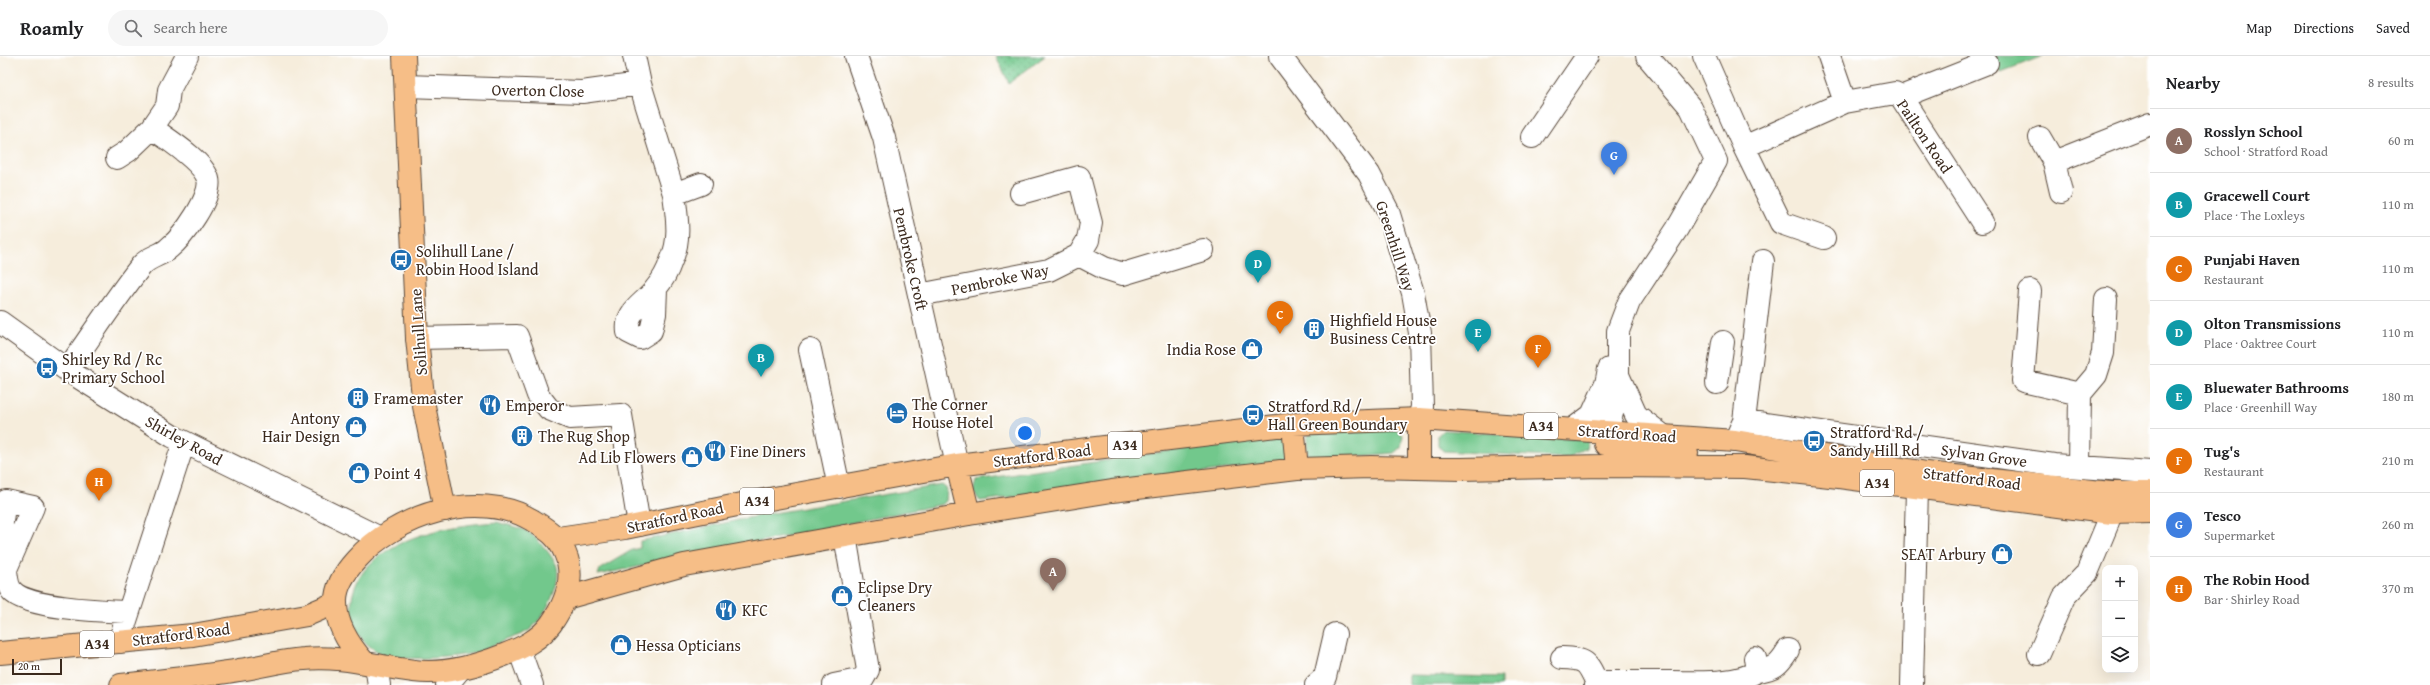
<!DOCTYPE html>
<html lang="en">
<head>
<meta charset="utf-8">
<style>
  body { margin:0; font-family:"Gentium Book Plus",serif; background:#f6f6f6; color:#202124 }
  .controls { position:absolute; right:12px; bottom:12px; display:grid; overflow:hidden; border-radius:8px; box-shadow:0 4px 16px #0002 }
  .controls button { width:36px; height:36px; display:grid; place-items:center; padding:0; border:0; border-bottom:1px solid #e0e0e0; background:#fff; color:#202124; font:20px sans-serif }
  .scale { position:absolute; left:12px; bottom:10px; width:50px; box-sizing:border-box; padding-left:4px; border:2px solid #3b2a1e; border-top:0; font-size:11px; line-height:14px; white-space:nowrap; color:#3b2a1e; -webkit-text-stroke:3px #fff; paint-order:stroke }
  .you { position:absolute; left:1025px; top:377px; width:14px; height:14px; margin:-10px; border:3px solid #fff; border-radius:50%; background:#1a73e8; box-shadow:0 0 0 6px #1a73e833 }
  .badge { display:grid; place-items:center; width:26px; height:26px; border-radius:50%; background:#1f6fb2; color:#fff; font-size:13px; font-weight:700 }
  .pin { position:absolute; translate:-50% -33px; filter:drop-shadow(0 1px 2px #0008) }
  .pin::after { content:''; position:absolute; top:21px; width:14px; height:12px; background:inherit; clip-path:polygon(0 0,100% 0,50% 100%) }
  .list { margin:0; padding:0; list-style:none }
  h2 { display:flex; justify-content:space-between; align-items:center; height:52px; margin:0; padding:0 16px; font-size:17px }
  h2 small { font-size:13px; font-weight:400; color:#757577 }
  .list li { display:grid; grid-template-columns:26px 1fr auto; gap:12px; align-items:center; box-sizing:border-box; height:64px; padding:0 16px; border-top:1px solid #e0e0e0 }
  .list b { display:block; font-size:15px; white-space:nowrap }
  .list p { margin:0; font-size:13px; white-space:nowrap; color:#757577 }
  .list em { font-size:13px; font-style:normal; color:#757577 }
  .icon { flex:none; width:22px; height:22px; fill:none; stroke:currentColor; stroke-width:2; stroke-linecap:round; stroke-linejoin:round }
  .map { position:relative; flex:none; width:2150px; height:629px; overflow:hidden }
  header { display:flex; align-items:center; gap:24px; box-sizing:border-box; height:56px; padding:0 20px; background:#fff; border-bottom:1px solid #e0e0e0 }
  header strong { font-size:19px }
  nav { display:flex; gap:22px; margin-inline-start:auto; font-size:14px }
  .search { width:280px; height:36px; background:#f6f6f6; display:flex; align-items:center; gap:10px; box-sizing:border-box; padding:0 14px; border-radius:22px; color:#757577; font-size:15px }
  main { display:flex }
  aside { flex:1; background:#fff }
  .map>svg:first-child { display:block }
</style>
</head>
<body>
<header>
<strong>Roamly</strong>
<div class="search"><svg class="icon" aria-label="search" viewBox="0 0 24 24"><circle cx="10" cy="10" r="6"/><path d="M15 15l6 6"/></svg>Search here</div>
<nav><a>Map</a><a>Directions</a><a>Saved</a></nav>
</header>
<main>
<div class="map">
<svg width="2150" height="629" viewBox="0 0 2150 629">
  <defs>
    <pattern id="park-dots" width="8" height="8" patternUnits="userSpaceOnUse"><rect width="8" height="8" fill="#72c88c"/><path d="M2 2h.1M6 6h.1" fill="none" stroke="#5fa372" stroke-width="1.8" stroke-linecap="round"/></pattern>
  </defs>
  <rect width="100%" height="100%" fill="#fff"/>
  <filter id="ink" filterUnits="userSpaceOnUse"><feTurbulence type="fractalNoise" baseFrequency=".025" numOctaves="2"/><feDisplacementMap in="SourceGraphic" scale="8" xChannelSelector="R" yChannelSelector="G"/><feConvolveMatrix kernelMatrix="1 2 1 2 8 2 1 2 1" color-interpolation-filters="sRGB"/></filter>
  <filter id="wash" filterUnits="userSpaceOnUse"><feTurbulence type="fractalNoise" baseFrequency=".012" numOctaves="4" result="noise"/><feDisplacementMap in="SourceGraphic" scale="16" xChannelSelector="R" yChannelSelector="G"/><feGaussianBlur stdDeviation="0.9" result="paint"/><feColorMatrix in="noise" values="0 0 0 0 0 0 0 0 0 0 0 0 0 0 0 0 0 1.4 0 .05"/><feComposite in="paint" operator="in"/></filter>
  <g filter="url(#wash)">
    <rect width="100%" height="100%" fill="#f6eddc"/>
    <path fill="#72c88c" stroke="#567955" d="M 1995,0 L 2043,0 L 2001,16 Z
      M 1396,374 L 1403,379 L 1401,391 L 1394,397 L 1314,404 L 1309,402 L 1307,394 L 1307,381 L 1312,376 Z
      M 1443,374 L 1588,384 L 1586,392 L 1568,402 L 1443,395 L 1438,389 L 1438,379 Z
      M 1281,378 L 1288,382 L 1288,405 L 980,445 L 973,436 L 976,424 Z
      M 942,429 L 947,433 L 946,445 L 943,448 L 598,519 L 600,513 L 632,494 L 640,492 L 640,485 L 762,459 Z
      M 497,466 C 506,469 521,471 528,476 C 539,484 550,497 556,508 C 564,526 543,565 528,575 C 521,579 513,581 506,584 C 496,588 485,595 475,597 C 449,602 423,603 396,602 C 388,602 379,597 372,592 C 343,572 346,532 370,508 C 402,477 454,469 497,466 Z
      M 1409,619 L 1501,621 L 1501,629 L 1409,629 Z"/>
    <path fill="url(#park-dots)" stroke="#567955" d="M 996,0 L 1045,0 L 1009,27 Z"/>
  </g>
  <g filter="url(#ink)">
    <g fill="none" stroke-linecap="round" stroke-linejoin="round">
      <g stroke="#57473a" stroke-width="24">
        <path id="minor" d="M 856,0 L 884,82 L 957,409
          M 1280,0 L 1369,118 L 1388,155 L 1413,237 L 1420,277 L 1422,351 L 1419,363
          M 1704,0 L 1744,91 L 1845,46
          M 1829,0 L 1845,46 L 1895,37 L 1901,41 L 1982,166
          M 640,28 L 674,138 L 701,128
          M 406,30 L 582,36 L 640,28 L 634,0
          M 1901,41 L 1987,7
          M 152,72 L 167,50 L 169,34 L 187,0
          M 1532,81 L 1587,0
          M 2040,82 L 2054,106 L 2061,136
          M 1744,91 L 1781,167 L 1824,182
          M 2054,106 L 2150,68
          M 1079,199 L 1104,212 L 1123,218 L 1203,194
          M 656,233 L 655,258 L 651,275 L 640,282 L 628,276 C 625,254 645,248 656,232 C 662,225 668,214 671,205 C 681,184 677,161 674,138
          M 2030,235 L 2023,325 L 2080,338 L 2079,410
          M 919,239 L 1049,214 L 1079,199 L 1088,184 L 1091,167 L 1079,121 L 1021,137
          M 0,266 L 67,314 L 172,380 L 380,482
          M 417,282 L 517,280 L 538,339 L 549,353 L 570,362 L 621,359 L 639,469
          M 810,294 L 839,431
          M 67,314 C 92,279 115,243 141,210 C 149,200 161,200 169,192 C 183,181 213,140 208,123 C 203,105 167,83 152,72 L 128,95 L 117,102
          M 1618,319 L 1636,359 L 1662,379
          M 1717,327 L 1723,286
          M 2080,338 L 2096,319 L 2103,297 L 2106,243
          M 1744,365 L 1763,205
          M 1573,373 L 1592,359 L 1606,328 L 1609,313
          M 1607,375 L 1614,350 L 1618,318 L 1618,275 L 1629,246 L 1677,173 L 1716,105 L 1691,52 L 1647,0
          M 1735,385 L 1744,365 L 2054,409 L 2150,416
          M 6,513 L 33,451 L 6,445 C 0,463 1,483 5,503 C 6,511 6,529 12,535 C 26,552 105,555 128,556
          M 119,586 L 184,386
          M 519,593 L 532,629
          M 2039,598 L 2064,541 L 2087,517 L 2112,457
          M 1562,602 C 1586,603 1587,605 1597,627
          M 376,609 L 379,629
          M 1757,615 C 1774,613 1779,609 1788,594
          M 1672,626 C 1697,626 1738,629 1757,615 L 1755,602
          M 447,629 L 460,613
          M 834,629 L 863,623 L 868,614 L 845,480
          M 1316,629 L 1325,621 L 1335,578
          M 1595,629 L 1605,626 L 1672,626 L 1672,629
          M 1912,629 L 1917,433"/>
      </g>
      <g stroke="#57473a" stroke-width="24">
        <path id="major" d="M 404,0 L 417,282 L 424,350 L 445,454"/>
      </g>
      <g stroke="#57473a" stroke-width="24">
        <path id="highway" d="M 1419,363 L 1419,411
          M 1293,368 L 1297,413
          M 1605,388 L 1628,392 L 1687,397
          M 957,409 L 969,458
          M 558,482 L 625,472 L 742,448 L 957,409 L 1293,368 L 1419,363 L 1735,385 L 1927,417 L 2111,437 L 2150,437
          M 566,542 L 684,509 L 969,458 L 1112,435 L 1297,413 L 1371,411 L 1461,413 L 1603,410 L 1745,411 L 1839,421 L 2112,457 L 2150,456
          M 0,597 L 193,579 L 307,559 L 335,547
          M 121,629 C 160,624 200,621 239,614 C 261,611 282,604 304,603 C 342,599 377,611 414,615 C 444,619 476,610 504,599 C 522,592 539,584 551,568 C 565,548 576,522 565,497 C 558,480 548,474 532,464 C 477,432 396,459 356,504 C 345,516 335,531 336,547 C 336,570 350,590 364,606"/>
      </g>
      <use href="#minor" stroke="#fff" stroke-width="22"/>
      <use href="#major" stroke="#f6be87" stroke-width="22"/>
      <use href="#highway" stroke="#f6be87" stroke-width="22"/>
    </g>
  </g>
  <defs>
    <g id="bus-disc" transform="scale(1.15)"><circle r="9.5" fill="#1f6fb2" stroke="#fff"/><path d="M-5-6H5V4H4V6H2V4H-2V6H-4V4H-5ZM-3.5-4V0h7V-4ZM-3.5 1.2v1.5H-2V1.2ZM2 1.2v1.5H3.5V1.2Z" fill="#fff"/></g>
    <g id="building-disc" transform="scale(1.15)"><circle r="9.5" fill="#1f6fb2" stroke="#fff"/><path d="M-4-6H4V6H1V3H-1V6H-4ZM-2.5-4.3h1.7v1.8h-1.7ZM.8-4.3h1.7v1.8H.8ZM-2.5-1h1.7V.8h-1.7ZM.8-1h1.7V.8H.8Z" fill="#fff"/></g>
    <g id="shop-disc" transform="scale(1.15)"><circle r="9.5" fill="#1f6fb2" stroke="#fff"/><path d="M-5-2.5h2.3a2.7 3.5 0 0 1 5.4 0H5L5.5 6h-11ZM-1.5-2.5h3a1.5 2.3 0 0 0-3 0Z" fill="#fff"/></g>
    <g id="restaurant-disc" transform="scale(1.15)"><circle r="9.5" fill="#1f6fb2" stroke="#fff"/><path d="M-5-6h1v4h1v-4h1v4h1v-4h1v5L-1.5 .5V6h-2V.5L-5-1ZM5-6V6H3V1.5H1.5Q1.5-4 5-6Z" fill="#fff"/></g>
    <g id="hotel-disc" transform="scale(1.15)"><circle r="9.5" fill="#1f6fb2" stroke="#fff"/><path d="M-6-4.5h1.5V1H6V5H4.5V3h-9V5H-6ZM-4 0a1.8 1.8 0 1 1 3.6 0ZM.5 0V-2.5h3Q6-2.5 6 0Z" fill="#fff"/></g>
  </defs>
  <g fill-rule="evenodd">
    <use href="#bus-disc" x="401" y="204"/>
    <use href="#building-disc" x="1314" y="273"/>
    <use href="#shop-disc" x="1252" y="293"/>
    <use href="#bus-disc" x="47" y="312"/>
    <use href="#building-disc" x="358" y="342"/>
    <use href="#restaurant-disc" x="490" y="349"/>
    <use href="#hotel-disc" x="897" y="357"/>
    <use href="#bus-disc" x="1253" y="359"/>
    <use href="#shop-disc" x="356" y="371"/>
    <use href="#building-disc" x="522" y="380"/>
    <use href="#bus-disc" x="1814" y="385"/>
    <use href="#restaurant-disc" x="715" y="395"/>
    <use href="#shop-disc" x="692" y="401"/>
    <use href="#shop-disc" x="359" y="417"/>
    <use href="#shop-disc" x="2002" y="498"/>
    <use href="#shop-disc" x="842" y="540"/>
    <use href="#restaurant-disc" x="726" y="554"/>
    <use href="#shop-disc" x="621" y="589"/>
  </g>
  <g text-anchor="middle" stroke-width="3.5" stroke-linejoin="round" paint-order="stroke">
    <g fill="#fff" stroke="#766a62" stroke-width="1">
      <rect x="1524" y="357" width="34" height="26" rx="3"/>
      <rect x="1108" y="376" width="34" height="26" rx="3"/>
      <rect x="1860" y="414" width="34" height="26" rx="3"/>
      <rect x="740" y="432" width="34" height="26" rx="3"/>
      <rect x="80" y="575" width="34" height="26" rx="3"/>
    </g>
    <g font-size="15" font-weight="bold" fill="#3b2a1e">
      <text x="1541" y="375">A34</text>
      <text x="1125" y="394">A34</text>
      <text x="1877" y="432">A34</text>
      <text x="757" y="450">A34</text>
      <text x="97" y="593">A34</text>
    </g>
    <g font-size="16" fill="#3b2a1e" stroke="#fff">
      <text transform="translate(538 34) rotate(1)" y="6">Overton Close</text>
      <text transform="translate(1925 80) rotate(56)" y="6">Pailton Road</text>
      <text transform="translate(1396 190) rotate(72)" y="6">Greenhill Way</text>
      <text transform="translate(911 203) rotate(77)" y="6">Pembroke Croft</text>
      <text transform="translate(1000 223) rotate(-12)" y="6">Pembroke Way</text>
      <text transform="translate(418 276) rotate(-94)" y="6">Solihull Lane</text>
      <text transform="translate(1627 377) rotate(4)" y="6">Stratford Road</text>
      <text transform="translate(184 384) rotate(29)" y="6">Shirley Road</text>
      <text transform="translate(1042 399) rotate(-7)" y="6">Stratford Road</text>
      <text transform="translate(1984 399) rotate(8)" y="6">Sylvan Grove</text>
      <text transform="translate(1972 422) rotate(7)" y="6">Stratford Road</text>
      <text transform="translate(675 461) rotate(-12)" y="6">Stratford Road</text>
      <text transform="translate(181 578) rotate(-7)" y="6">Stratford Road</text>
    </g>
    <g font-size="16" fill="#3b2a1e" stroke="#fff" text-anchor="start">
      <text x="416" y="201">Solihull Lane /<tspan x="416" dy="18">Robin Hood Island</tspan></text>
      <text x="1330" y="270">Highfield House<tspan x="1330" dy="18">Business Centre</tspan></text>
      <text x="1236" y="299" text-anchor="end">India Rose</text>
      <text x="62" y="309">Shirley Rd / Rc<tspan x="62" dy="18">Primary School</tspan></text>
      <text x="374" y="348">Framemaster</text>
      <text x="912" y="354">The Corner<tspan x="912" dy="18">House Hotel</tspan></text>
      <text x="506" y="355">Emperor</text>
      <text x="1268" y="356">Stratford Rd /<tspan x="1268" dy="18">Hall Green Boundary</tspan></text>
      <text x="340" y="368" text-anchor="end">Antony<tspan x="340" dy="18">Hair Design</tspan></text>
      <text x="1830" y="382">Stratford Rd /<tspan x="1830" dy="18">Sandy Hill Rd</tspan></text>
      <text x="538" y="386">The Rug Shop</text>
      <text x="730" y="401">Fine Diners</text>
      <text x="676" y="407" text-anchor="end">Ad Lib Flowers</text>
      <text x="374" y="423">Point 4</text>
      <text x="1986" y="504" text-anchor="end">SEAT Arbury</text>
      <text x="858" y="537">Eclipse Dry<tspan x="858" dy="18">Cleaners</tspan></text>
      <text x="742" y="560">KFC</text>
      <text x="636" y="595">Hessa Opticians</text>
    </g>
  </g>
</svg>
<div class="controls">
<button>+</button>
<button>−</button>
<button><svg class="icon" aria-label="layers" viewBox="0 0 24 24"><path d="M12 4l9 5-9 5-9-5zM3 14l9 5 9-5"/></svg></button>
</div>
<div class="scale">20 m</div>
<div class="you"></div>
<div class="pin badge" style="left:1053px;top:535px;background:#8d6e63">A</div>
<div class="pin badge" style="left:761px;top:321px;background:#0f9aa8">B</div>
<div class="pin badge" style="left:1280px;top:278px;background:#e8710a">C</div>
<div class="pin badge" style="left:1258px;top:227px;background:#0f9aa8">D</div>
<div class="pin badge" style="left:1478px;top:296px;background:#0f9aa8">E</div>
<div class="pin badge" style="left:1538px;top:312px;background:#e8710a">F</div>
<div class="pin badge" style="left:1614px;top:119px;background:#3f7fe0">G</div>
<div class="pin badge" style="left:99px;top:445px;background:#e8710a">H</div>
</div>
<aside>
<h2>Nearby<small>8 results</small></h2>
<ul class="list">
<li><span class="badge" style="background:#8d6e63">A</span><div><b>Rosslyn School</b><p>School · Stratford Road</p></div><em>60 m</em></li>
<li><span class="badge" style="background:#0f9aa8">B</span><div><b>Gracewell Court</b><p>Place · The Loxleys</p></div><em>110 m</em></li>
<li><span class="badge" style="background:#e8710a">C</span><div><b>Punjabi Haven</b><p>Restaurant</p></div><em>110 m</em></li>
<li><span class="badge" style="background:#0f9aa8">D</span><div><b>Olton Transmissions</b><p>Place · Oaktree Court</p></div><em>110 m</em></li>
<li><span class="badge" style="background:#0f9aa8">E</span><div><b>Bluewater Bathrooms</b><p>Place · Greenhill Way</p></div><em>180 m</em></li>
<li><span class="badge" style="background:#e8710a">F</span><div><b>Tug's</b><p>Restaurant</p></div><em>210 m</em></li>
<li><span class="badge" style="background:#3f7fe0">G</span><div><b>Tesco</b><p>Supermarket</p></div><em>260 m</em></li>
<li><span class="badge" style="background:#e8710a">H</span><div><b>The Robin Hood</b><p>Bar · Shirley Road</p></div><em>370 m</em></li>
</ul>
</aside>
</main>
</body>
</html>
